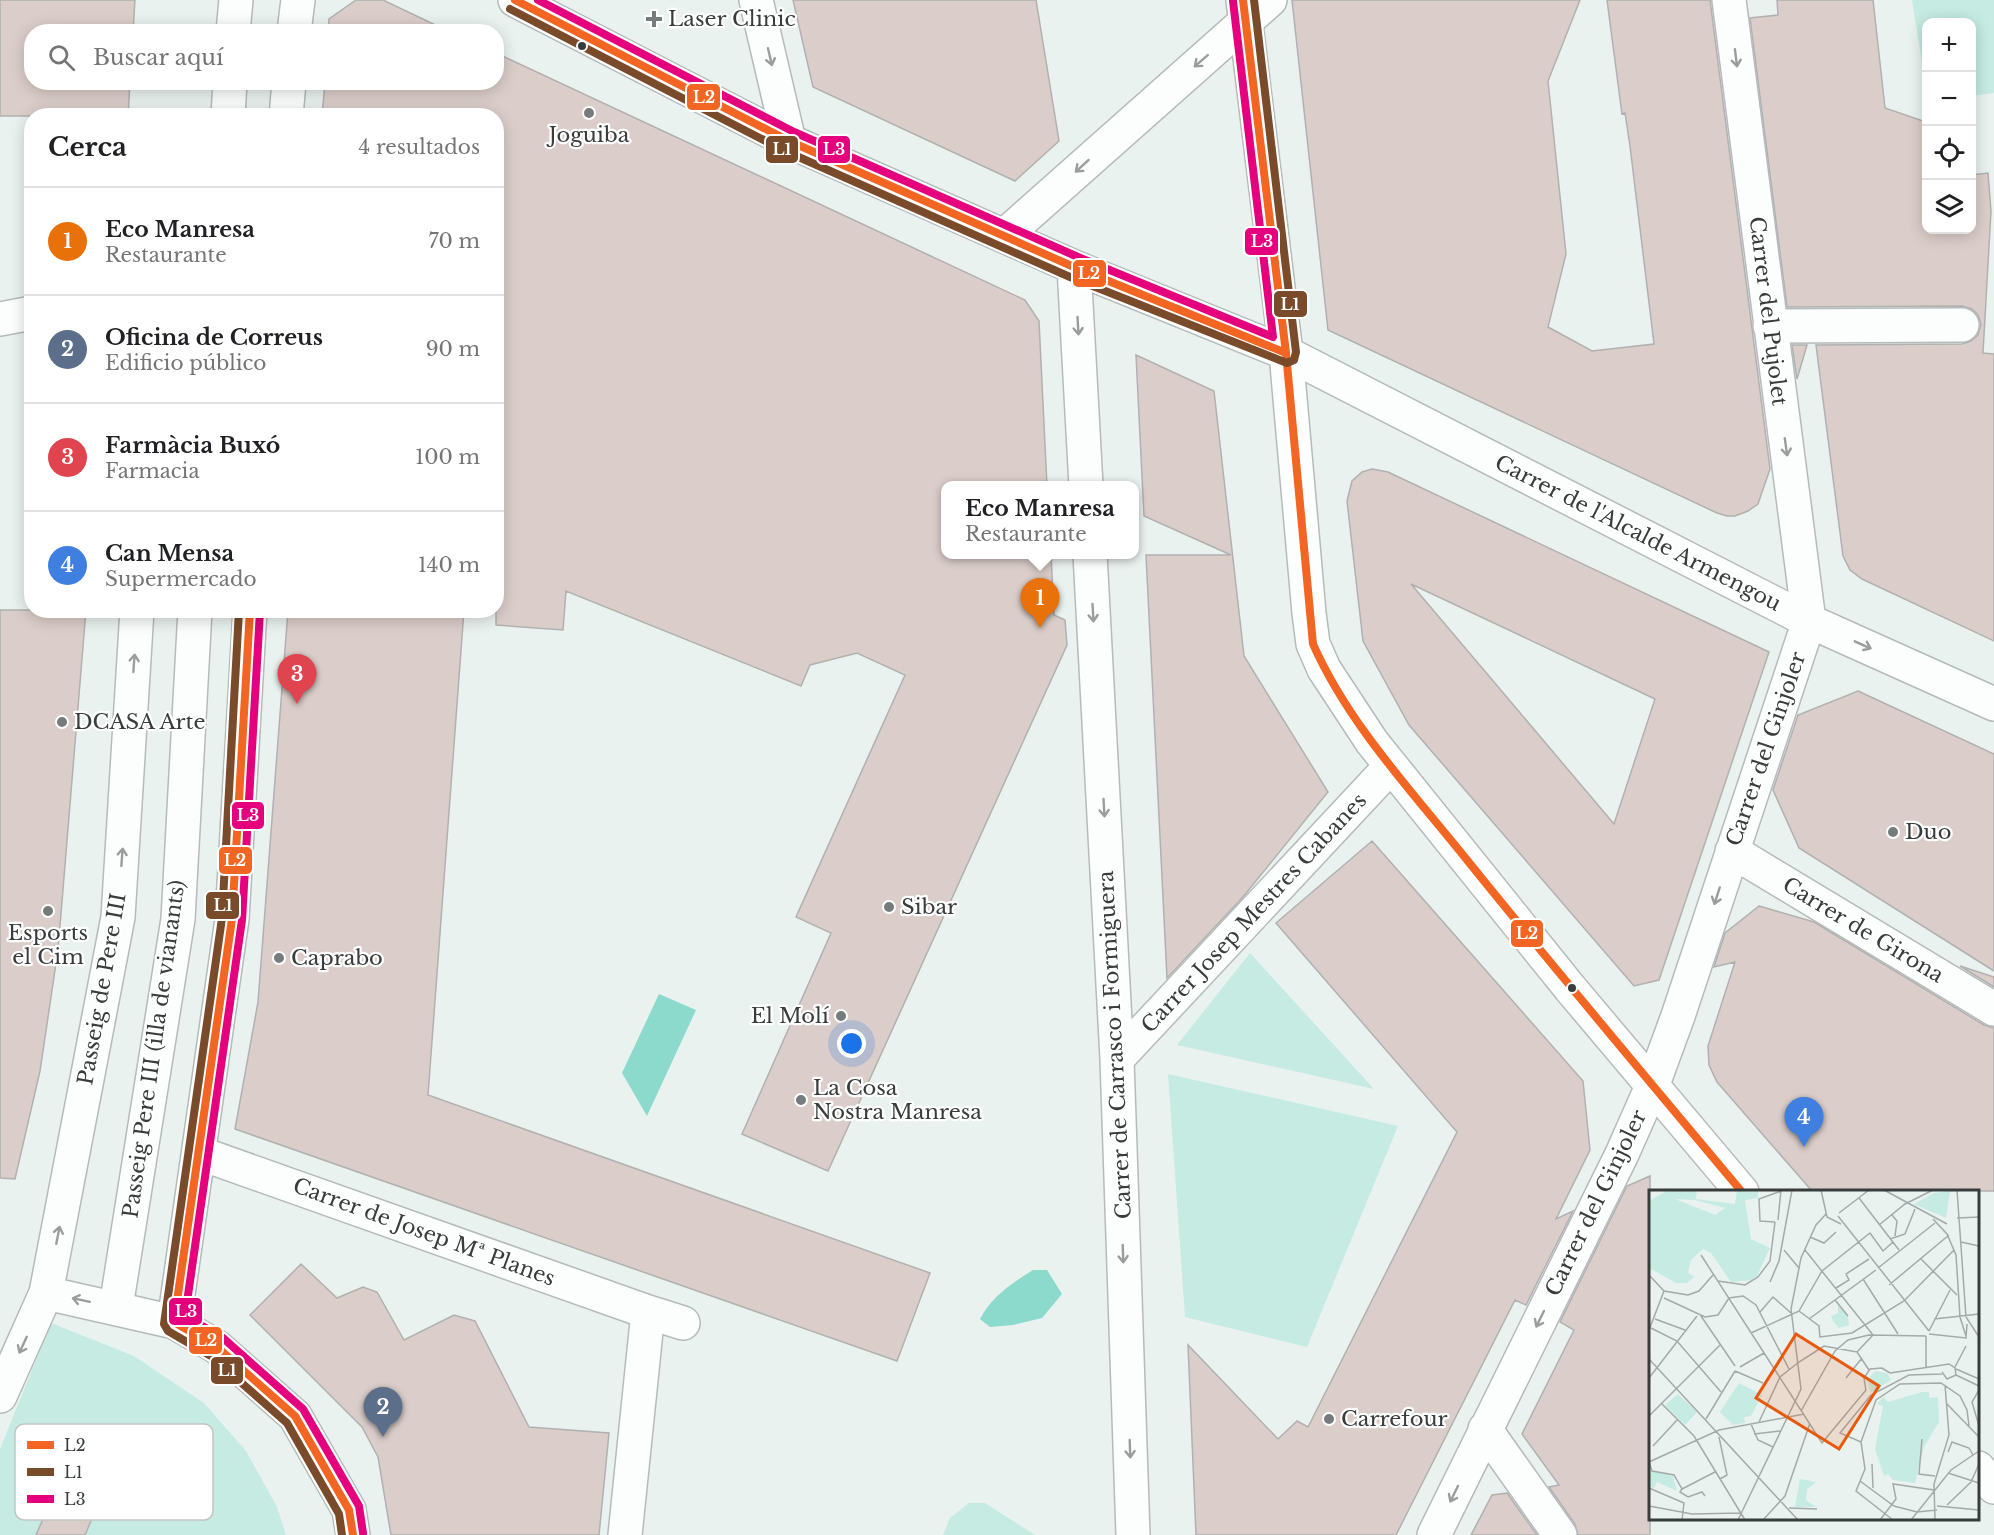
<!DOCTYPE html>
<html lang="es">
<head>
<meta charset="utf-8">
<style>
  body { margin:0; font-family:"Libre Baskerville",serif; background:#f6f6f6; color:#202124 }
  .controls { position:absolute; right:18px; top:18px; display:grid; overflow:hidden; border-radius:12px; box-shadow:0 3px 15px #0003 }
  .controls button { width:54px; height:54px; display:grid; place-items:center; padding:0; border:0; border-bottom:2px solid #e0e0e0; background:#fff; color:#202124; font:30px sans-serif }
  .you { position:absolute; left:852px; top:1044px; width:21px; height:21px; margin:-15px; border:4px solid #fff; border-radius:50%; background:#1a73e8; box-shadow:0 0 0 9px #1a73e833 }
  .badge { display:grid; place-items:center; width:39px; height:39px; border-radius:50%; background:#767c7b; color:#fff; font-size:20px; font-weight:700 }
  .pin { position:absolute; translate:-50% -50px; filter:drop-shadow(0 2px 3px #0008) }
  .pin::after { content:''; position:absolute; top:32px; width:21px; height:18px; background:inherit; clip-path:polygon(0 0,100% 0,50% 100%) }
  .popup { position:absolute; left:941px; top:481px; width:198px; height:78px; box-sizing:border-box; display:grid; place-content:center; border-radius:12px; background:#fff; filter:drop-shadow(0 2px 4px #0005); font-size:20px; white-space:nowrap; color:#757577 }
  .popup b { font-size:22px; color:#202124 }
  .popup::after { content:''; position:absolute; left:50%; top:100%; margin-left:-12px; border:12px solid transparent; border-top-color:#fff }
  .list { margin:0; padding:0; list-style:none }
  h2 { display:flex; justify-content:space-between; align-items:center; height:78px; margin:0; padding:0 24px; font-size:26px }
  h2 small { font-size:20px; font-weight:400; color:#757577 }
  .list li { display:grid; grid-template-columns:39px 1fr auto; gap:18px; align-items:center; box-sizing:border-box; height:108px; padding:0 24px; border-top:2px solid #e0e0e0 }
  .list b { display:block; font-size:22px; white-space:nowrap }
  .list p { margin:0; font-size:20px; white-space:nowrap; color:#757577 }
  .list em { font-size:20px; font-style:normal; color:#757577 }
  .icon { flex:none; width:33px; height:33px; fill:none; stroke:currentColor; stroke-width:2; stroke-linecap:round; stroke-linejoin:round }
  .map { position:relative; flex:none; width:1994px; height:1535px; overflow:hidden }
  .search { position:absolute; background:#fff; box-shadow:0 3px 15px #0003; left:24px; top:24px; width:480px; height:66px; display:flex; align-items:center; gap:15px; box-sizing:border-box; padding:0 21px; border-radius:24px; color:#757577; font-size:22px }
  .panel { position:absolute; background:#fff; box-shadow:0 3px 15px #0003; left:24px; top:108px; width:480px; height:510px; border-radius:24px }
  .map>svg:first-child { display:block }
</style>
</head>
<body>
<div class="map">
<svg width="1994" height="1535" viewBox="0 0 1994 1535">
  <rect width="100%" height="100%" fill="#eaf2f0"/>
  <path fill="#c5ebe2" d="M 1912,0 L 1994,0 L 1994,93 L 1972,96 L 1972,22 L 1926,22 L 1926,87 Z
    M 1250,953 L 1374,1089 L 1177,1045 Z
    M 1168,1074 L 1398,1126 L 1307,1347 L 1185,1317 Z
    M 51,1323 L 134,1356 L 204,1403 L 246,1451 L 277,1507 L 286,1535 L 0,1535 L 0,1449 Z
    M 969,1503 L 985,1503 L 1035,1535 L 943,1535 L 950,1518 Z"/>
  <path fill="#8bdacc" d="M 659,994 L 696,1010 L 647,1116 L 622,1073 Z
    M 1033,1270 L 1047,1270 L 1062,1294 L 1042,1318 L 1013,1325 L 990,1327 L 980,1319 C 992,1296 1011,1284 1033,1270 Z"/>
  <path fill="#dbceca" stroke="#b0b1b0" stroke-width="1.5" fill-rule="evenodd" d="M 0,0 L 135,0 L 133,32 L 32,32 L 32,82 L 130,82 L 128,116 L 0,116 Z
    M 356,0 L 383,0 L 450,32 L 328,32 L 329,19 Z
    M 793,0 L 1036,0 L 1059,141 L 1015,181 L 813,87 Z
    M 1292,0 L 1580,0 L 1548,81 L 1566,254 L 1548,327 L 1592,351 L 1654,344 L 1630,146 L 1625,113 L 1622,114 L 1607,0 L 1710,0 L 1770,469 L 1758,504 L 1748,511 L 1735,516 L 1727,516 L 1717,513 L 1328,330 Z
    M 1777,0 L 1873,0 L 1885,108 L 1926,122 L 1926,230 L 1971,230 L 1971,175 L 1988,173 L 1991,211 L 1983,353 L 1994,354 L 1994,641 L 1862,579 L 1850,570 L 1843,556 L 1816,345 L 1962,344 L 1971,341 L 1978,335 L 1981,324 L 1978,315 L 1972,309 L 1962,306 L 1787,307 L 1750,18 L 1778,15 Z
    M 496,53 L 1025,300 L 1039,321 L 1047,486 L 945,486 L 945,555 L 1051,555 L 1054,615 L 1065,620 L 1067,645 L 828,1171 L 742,1134 L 831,933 L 796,917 L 905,675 L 857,653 L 810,665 L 801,686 L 566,591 L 563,630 L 496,625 L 496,116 L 322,116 L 325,82 L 496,82 Z
    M 1792,345 L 1807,345 L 1797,379 Z
    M 1136,355 L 1214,391 L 1244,656 L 1328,792 L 1243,897 L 1167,978 L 1146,555 L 1231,555 L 1144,516 Z
    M 1372,469 L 1388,472 L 1769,652 L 1659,980 L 1634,986 L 1409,725 L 1363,641 L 1347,501 L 1352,481 L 1362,472 ZM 1411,584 L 1655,699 L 1614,824 L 1494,682 Z
    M 0,610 L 86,610 L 58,950 L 40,1071 L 15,1179 L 0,1178 Z
    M 288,610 L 464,610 L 428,1095 L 930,1273 L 897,1361 L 235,1129 L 258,1002 Z
    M 1858,691 L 1994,754 L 1994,971 L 1799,848 L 1773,790 L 1798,715 Z
    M 1372,841 L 1583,1081 L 1590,1150 L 1556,1219 L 1573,1211 L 1526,1305 L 1515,1300 L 1396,1535 L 1196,1535 L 1188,1345 L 1278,1439 L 1297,1421 L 1308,1427 L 1457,1132 L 1276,923 Z
    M 1759,906 L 1814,922 L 1984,1025 L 1994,1028 L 1994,1191 L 1812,1191 L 1717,1082 L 1709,1065 L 1708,1046 L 1735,962 L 1714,967 L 1725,933 Z
    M 1960,966 L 1994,977 L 1994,987 Z
    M 1650,1176 L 1650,1535 L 1578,1535 L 1575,1524 L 1549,1487 L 1559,1485 L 1522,1434 L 1574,1330 L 1560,1322 L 1627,1186 Z
    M 301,1264 L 337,1298 L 363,1287 L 377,1292 L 404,1340 L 454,1315 L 475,1321 L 529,1427 L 609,1433 L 599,1535 L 391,1535 L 378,1457 L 362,1427 L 250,1315 Z
    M 68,1462 L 109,1479 L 85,1535 L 36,1535 Z
    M 1507,1493 L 1537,1535 L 1471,1535 L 1492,1495 Z"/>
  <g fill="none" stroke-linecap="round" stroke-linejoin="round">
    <g stroke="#b5bbba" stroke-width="36">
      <path id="minor" d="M 515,0 L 789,141 L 1074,267 L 1286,353 L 1809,621 L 1994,704
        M 756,0 L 789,141
        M 1243,0 L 1286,353 L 1309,613 L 1313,644 L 1324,669 L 1372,742 L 1570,988 L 1742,1192
        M 233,32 L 236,0
        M 294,32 L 298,0
        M 228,116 L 230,82
        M 286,116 L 289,82
        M 1004,236 L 1270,0
        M 1074,267 L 1086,486
        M 0,319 L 32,313
        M 1770,326 L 1962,325
        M 1090,554 L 1117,1059 L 1133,1535
        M 1732,851 L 1994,1009
        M 1117,1059 L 1391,766
        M 199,1153 L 648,1312 L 683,1323
        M 46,1293 L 174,1322 L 217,1347 L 295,1416 L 349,1510 L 353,1535
        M 116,1307 L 178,919 L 195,610
        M 174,1322 L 232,919 L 250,610
        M 0,1396 L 46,1293 L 118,917 L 137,610
        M 1485,1429 L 1560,1535
        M 1978,1468 L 1994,1487
        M 625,1535 L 648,1312
        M 1434,1535 L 1622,1154 L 1653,1084 L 1678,1016 L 1809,621 L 1729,0"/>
    </g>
    <use href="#minor" stroke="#fcfdfd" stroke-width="33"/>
    <g stroke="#fff" stroke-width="12">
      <path id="bus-1" d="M 515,0 L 789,141 L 1074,267 L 1286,353
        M 1243,0 L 1286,353 L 1313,644 C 1348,723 1409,788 1463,855 C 1554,968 1648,1080 1742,1192
        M 250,610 L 232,919 L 174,1322 L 217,1347 L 295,1416 L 349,1510 L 353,1535"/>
    </g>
    <g stroke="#fff" stroke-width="12">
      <path id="bus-2" d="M 510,9 L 785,151 L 1070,277 L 1287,363 L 1294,360 L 1296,352 L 1254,0
        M 239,610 L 222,918 L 164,1324 L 168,1331 L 211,1356 L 287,1423 L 339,1514 L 342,1535"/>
    </g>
    <g stroke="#fff" stroke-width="12">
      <path id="bus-3" d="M 538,0 L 794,132 L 1078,257 L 1273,337 L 1233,1
        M 260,611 L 242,920 L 185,1316 L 223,1338 L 303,1409 L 359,1506 L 363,1533"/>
    </g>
    <use href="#bus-1" stroke="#f26522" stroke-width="8"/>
    <use href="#bus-2" stroke="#7a4b2a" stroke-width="8"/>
    <use href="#bus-3" stroke="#e5007d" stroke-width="8"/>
  </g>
  <defs><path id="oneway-shaft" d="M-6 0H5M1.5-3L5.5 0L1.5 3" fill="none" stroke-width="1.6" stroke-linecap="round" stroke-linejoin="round" transform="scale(1.5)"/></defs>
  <g stroke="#9a9d9c">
    <use href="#oneway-shaft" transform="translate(770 57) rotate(77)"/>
    <use href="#oneway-shaft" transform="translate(1736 58) rotate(83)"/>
    <use href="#oneway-shaft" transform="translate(1201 61) rotate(139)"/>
    <use href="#oneway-shaft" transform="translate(1082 166) rotate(138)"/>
    <use href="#oneway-shaft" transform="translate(1078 326) rotate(87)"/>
    <use href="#oneway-shaft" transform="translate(1786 447) rotate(82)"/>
    <use href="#oneway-shaft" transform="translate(1093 613) rotate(87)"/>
    <use href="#oneway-shaft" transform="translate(1863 645) rotate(24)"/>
    <use href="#oneway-shaft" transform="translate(134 663) rotate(-86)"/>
    <use href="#oneway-shaft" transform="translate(1104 808) rotate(87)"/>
    <use href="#oneway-shaft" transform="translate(122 857) rotate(-86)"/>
    <use href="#oneway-shaft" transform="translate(1717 896) rotate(108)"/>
    <use href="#oneway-shaft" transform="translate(58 1235) rotate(-79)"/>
    <use href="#oneway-shaft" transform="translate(1123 1254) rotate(88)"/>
    <use href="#oneway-shaft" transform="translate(81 1300) rotate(-168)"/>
    <use href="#oneway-shaft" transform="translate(1540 1319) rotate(116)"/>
    <use href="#oneway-shaft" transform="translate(23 1345) rotate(115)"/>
    <use href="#oneway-shaft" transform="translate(1130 1449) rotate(88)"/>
    <use href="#oneway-shaft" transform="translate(1454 1494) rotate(116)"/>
  </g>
  <g fill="#767c7b" stroke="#fff" stroke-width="2">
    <path d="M651 10h6v6h6v6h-6v6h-6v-6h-6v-6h6z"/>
    <circle cx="589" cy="113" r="6"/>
    <circle cx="62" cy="722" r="6"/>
    <circle cx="1893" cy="832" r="6"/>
    <circle cx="889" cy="907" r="6"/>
    <circle cx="48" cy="911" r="6"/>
    <circle cx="279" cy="958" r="6"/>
    <circle cx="841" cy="1016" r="6"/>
    <circle cx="801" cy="1100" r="6"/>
    <circle cx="1329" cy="1419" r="6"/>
  </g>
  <g fill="#383d3c" stroke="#fff" stroke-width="2">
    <circle cx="582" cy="46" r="5"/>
    <circle cx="1572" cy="988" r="5"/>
  </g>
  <g text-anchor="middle" stroke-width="4.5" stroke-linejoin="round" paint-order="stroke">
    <g font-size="21" fill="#383d3c" stroke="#fff" text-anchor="start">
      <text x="668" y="26">Laser Clinic</text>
      <text x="589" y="142" text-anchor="middle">Joguiba</text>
      <text x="74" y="729">DCASA Arte</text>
      <text x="1905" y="839">Duo</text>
      <text x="901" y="914">Sibar</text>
      <text x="48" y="940" text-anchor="middle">Esports<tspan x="48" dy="24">el Cim</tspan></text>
      <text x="291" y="965">Caprabo</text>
      <text x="829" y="1023" text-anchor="end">El Molí</text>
      <text x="813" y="1095">La Cosa<tspan x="813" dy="24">Nostra Manresa</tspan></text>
      <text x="1341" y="1426">Carrefour</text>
    </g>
    <g font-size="21" fill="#383d3c" stroke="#fff">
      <text transform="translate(1768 311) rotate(83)" y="7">Carrer del Pujolet</text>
      <text transform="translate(1638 533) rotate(27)" y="7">Carrer de l'Alcalde Armengou</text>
      <text transform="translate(1766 749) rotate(-71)" y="7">Carrer del Ginjoler</text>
      <text transform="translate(1254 913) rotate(-47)" y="7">Carrer Josep Mestres Cabanes</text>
      <text transform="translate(1863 930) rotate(31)" y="7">Carrer de Girona</text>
      <text transform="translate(102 989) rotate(-80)" y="7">Passeig de Pere III</text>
      <text transform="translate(1115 1045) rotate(-93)" y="7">Carrer de Carrasco i Formiguera</text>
      <text transform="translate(154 1049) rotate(-82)" y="7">Passeig Pere III (illa de vianants)</text>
      <text transform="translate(1596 1203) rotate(-64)" y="7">Carrer del Ginjoler</text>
      <text transform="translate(424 1232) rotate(20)" y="7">Carrer de Josep Mª Planes</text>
    </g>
  </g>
  <g transform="translate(1649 1190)">
    <rect width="330" height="330" fill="#eaf2f0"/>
    <path d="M 19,0 L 48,0 L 47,9 L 86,14 L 88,0 L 109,0 L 109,8 L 96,10 L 102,49 L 121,58 L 108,86 L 102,90 L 82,92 L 62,63 L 54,59 L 42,70 L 39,82 L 45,87 L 38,93 L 27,93 L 0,78 L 0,11 ZM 26,9 L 46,10 L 76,18 L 66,25 ZM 301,1 L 297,28 L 265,14 L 285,3 ZM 189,115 L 199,126 L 200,135 L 190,138 L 184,131 L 182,126 L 189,123 ZM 226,181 L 238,183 L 242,190 L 222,203 L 218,190 ZM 90,193 L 113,205 L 102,226 L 95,227 L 96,233 L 84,235 L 71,222 ZM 273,202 L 280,202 L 280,208 L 289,207 L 290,232 L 275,257 L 266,293 L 244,290 L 239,284 L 235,286 L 226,259 L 234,216 L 228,214 L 234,207 L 239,212 ZM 29,204 L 48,222 L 36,235 L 16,215 ZM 0,277 L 2,281 L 24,286 L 28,301 L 8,292 L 5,298 L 0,296 ZM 151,289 L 167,292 L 158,299 L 157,310 L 167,317 L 146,317 Z" fill="#c5ebe2" fill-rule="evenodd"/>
    <path fill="none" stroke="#a3aaa8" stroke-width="1.5" d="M 172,0 L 178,27 L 192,34M 235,0 L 298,34M 308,0 L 317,127 L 330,147M 210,8 L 250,60M 190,23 L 220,0M 243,25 L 248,31 L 246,46M 189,26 L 280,141M 308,28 L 330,27M 284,29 L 298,44 L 307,65 L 311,127 L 317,146M 129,30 L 132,0M 126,32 L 111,31 L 110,9 L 132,1M 230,35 L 256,14 L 284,0M 161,47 L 175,53 L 187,42M 241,49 L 256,44 L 266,19M 312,52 L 330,56M 135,60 L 150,78M 156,60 L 224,145M 52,65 L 173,253 L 217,200M 272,69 L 308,105M 229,78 L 286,33M 1,86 L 15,101 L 39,105 L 50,101 L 64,85M 214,89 L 249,144M 69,91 L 96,95 L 109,87 L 121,71 L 126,32M 121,92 L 130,71 L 143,0M 240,95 L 300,45M 187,98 L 200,90 L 197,84 L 220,69M 15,108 L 56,127 L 69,125 L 80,108M 80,108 L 94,106 L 107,115 L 140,179M 186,110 L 199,126M 150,121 L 173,81 L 221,43 L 234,61 L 244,52M 111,122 L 124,107 L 142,123M 52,126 L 86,176M 6,129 L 36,140M 160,129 L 227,80M 285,129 L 330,124M 2,138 L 28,151 L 72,202M 0,140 L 15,101M 280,141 L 301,100M 102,143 L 150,121 L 170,136 L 171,147 L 203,143 L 255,111 L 305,60M 280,144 L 317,148 L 318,134M 208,162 L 224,145M 208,162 L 220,180M 0,169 L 149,330M 91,177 L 115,163M 277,177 L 277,146M 306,177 L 317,156M 307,179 L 330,189M 86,181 L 114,193M 293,182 L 298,189 L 307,185M 241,183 L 300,174 L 306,178 L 307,185M 307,185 L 330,196M 0,188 L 48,126M 197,188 L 213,168M 330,200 L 323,212 L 330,236M 217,201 L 215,188 L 221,179 L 233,178 L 241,183M 13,214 L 45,246 L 96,330M 298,214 L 330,247M 152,221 L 186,161 L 199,150 L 220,145 L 277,146M 0,226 L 72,154M 57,229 L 86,181M 110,232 L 131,187 L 150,172 L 175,156 L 208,162M 102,234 L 109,250 L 124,257M 105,244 L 132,241M 70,247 L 78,285 L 71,289M 273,249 L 270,284 L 286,286M 212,252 L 191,243 L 222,205 L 260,185 L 293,184M 4,256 L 29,229M 299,262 L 303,252 L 320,258 L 324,265M 223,274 L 224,298M 299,283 L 330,293M 211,291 L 245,316 L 268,322 L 288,320M 0,298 L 35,313 L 33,330M 33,299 L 66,282M 56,306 L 53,302 L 39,307 L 31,302 L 33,299 L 25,285 L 3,281 L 0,272 L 70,240 L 155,224M 298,315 L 322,292 L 330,274M 0,316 L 43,324 L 92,323M 288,316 L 330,320M 140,318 L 168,319M 89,330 L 152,199 L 142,119 L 152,68 L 167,35 L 177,24M 114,330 L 136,306 L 161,233M 231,330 L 247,309 L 244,294 L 285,300M 244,330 L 207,301 L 216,279 L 212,252 L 227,210 L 251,194 L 292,193 L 311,206 L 318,220 L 320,236M 262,330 L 302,280 L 330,261M 286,330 L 285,294 L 300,245 L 296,195"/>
    <path fill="#e8590c" fill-opacity="0.15" stroke="#e8590c" stroke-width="3" d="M 147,144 L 230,196 L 190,259 L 107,208 Z"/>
    <rect width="330" height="330" fill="none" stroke="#383d3c" stroke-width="3"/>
  </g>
  <rect x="15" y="1424" width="198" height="96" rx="9" fill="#fff" stroke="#c3c5c4" stroke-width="1.5"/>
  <rect x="27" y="1441" width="27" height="8" fill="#f26522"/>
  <rect x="27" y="1468" width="27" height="8" fill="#7a4b2a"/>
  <rect x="27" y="1495" width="27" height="8" fill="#e5007d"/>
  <g font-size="16" fill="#383d3c">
    <text x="64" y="1451">L2</text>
    <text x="64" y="1478">L1</text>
    <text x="64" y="1505">L3</text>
  </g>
  <g stroke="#fff" stroke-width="2">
    <rect x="686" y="83" width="35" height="28" rx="6" fill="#f26522"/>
    <rect x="765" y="135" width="34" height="29" rx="6" fill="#7a4b2a"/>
    <rect x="817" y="135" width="34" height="29" rx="6" fill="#e5007d"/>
    <rect x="1244" y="227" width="35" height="29" rx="6" fill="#e5007d"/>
    <rect x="1072" y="259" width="35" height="29" rx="6" fill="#f26522"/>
    <rect x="1273" y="290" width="35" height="28" rx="6" fill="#7a4b2a"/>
    <rect x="231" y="801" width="34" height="29" rx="6" fill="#e5007d"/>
    <rect x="218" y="846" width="35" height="29" rx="6" fill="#f26522"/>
    <rect x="205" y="891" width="35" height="29" rx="6" fill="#7a4b2a"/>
    <rect x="1510" y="919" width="34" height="29" rx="6" fill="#f26522"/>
    <rect x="168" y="1297" width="35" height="29" rx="6" fill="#e5007d"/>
    <rect x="188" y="1326" width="35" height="29" rx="6" fill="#f26522"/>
    <rect x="210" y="1356" width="34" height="29" rx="6" fill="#7a4b2a"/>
  </g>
  <g font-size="16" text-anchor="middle" font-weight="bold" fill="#fff">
    <text x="704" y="103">L2</text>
    <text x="782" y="155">L1</text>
    <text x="834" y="155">L3</text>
    <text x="1262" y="247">L3</text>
    <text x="1089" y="279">L2</text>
    <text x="1290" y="310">L1</text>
    <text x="248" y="821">L3</text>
    <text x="235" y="866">L2</text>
    <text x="223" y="911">L1</text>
    <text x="1527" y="939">L2</text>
    <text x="186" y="1317">L3</text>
    <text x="206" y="1346">L2</text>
    <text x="227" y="1376">L1</text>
  </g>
</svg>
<div class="controls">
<button>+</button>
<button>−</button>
<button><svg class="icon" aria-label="locate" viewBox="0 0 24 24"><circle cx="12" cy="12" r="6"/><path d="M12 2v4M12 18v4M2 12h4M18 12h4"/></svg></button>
<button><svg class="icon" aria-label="layers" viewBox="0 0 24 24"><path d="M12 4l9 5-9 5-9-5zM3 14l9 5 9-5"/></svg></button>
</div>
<div class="you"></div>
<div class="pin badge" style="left:1040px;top:628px;background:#e8710a">1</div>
<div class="popup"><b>Eco Manresa</b>Restaurante</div>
<div class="pin badge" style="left:383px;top:1437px;background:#5c6f8a">2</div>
<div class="pin badge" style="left:297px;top:704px;background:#e0444e">3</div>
<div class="pin badge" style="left:1804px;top:1147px;background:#3f7fe0">4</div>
<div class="search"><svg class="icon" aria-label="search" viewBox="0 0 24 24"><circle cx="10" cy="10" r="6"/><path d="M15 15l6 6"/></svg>Buscar aquí</div>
<section class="panel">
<h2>Cerca<small>4 resultados</small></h2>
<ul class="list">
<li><span class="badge" style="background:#e8710a">1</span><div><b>Eco Manresa</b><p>Restaurante</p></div><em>70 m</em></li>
<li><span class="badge" style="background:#5c6f8a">2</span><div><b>Oficina de Correus</b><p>Edificio público</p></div><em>90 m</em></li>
<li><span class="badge" style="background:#e0444e">3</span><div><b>Farmàcia Buxó</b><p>Farmacia</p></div><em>100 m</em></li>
<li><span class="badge" style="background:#3f7fe0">4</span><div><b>Can Mensa</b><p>Supermercado</p></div><em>140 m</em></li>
</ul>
</section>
</div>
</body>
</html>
